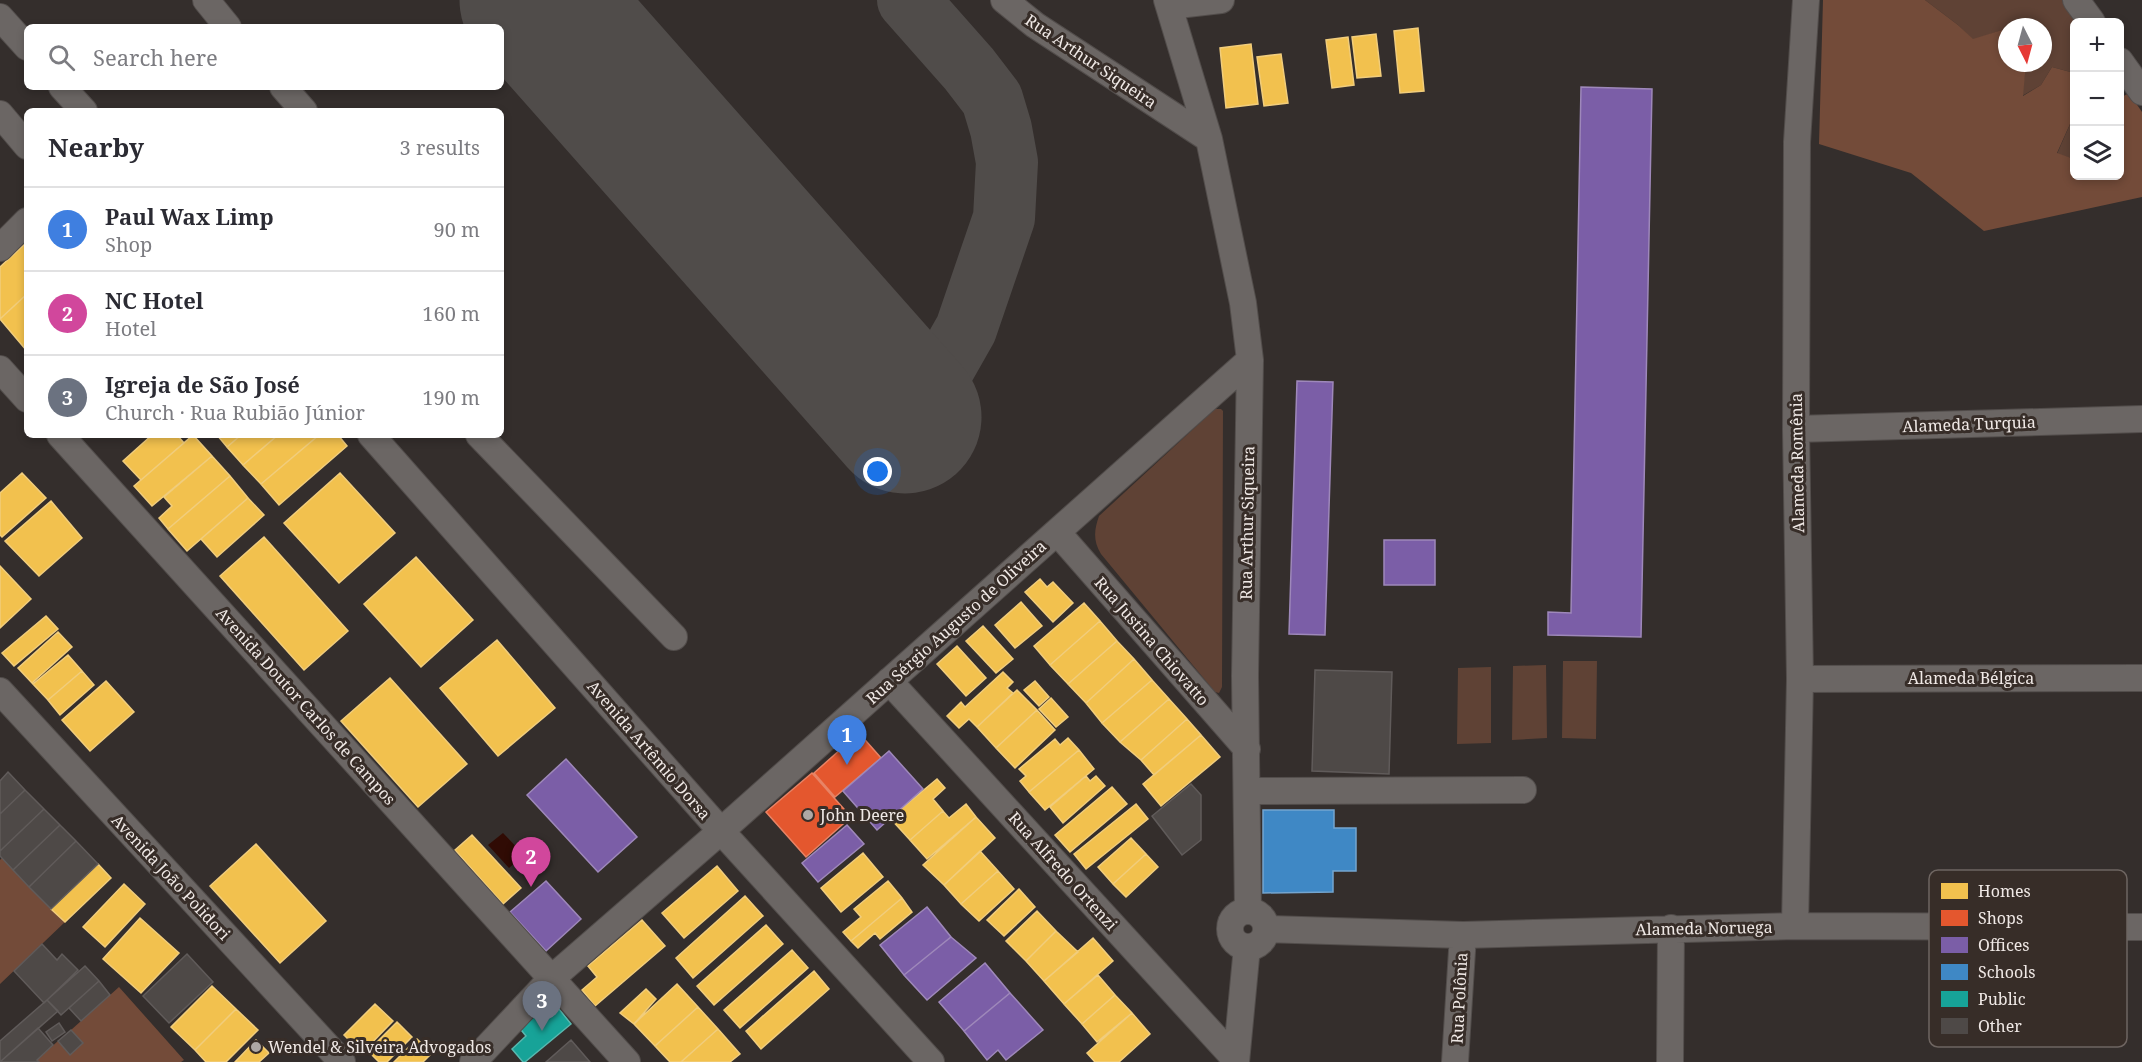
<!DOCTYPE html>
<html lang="en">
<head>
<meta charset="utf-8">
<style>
  body { margin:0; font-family:"Noto Serif",serif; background:#f2f2f3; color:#2b2b33 }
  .controls { position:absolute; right:18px; top:18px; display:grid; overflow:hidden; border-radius:9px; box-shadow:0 3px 9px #0003 }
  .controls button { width:54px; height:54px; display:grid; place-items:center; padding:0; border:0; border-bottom:2px solid #e1e1e2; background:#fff; color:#2b2b33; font:30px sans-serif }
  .compass { position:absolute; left:1998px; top:18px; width:54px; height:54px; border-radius:50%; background:#fff; box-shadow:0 3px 9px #0003; rotate:174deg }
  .you { position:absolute; left:878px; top:472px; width:21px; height:21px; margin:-15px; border:4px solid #fff; border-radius:50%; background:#1a73e8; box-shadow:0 0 0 9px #1a73e833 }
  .badge { display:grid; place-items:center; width:39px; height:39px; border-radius:50%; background:#666366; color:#fff; font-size:20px; font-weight:700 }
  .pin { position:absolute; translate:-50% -50px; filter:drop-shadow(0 2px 3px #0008) }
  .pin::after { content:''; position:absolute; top:32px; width:21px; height:18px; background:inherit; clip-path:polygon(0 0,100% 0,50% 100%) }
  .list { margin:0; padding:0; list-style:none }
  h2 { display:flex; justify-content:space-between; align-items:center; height:78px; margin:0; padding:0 24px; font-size:26px }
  h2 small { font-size:20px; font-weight:400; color:#7c7c81 }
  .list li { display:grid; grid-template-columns:39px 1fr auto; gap:18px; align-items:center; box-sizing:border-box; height:84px; padding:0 24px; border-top:2px solid #e1e1e2 }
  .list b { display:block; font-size:22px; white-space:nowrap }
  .list p { margin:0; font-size:20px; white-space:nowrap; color:#7c7c81 }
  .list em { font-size:20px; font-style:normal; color:#7c7c81 }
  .icon { flex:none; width:33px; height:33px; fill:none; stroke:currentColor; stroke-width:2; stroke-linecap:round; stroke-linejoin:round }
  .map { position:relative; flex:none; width:2142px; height:1062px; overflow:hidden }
  .search { position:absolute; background:#fff; box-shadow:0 3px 9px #0003; left:24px; top:24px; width:480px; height:66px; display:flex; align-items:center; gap:15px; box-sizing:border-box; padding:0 21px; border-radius:9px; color:#7c7c81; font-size:22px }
  .panel { position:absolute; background:#fff; box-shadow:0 3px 9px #0003; left:24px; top:108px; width:480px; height:330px; border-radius:9px }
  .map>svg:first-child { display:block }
</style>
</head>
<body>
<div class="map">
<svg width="2142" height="1062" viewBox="0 0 2142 1062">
  <rect width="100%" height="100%" fill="#342e2c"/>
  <path fill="#5f4235" d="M 1925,0 L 2064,0 L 2080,22 L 2074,22 L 2074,73 L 2052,67 L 2041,85 L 2022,96 L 2026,63 L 2043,63 L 2043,27 L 2007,27 L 2007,30 L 2005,29 L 1973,40 L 1958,25 Z
    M 2074,115 L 2074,159 L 2057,154 Z
    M 1215,409 L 1221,409 L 1223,411 L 1222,687 L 1219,693 L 1215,692 L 1101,554 C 1093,541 1094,530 1099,516 Z
    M 1563,661 L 1597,661 L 1596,739 L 1562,738 Z
    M 1546,665 L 1547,738 L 1512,740 L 1513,666 Z
    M 1491,667 L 1491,743 L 1457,744 L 1458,668 Z"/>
  <path fill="#734b39" d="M 1823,0 L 1925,0 L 1958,25 L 1973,39 L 2005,29 L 2007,30 L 2007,63 L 2026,63 L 2023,96 L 2041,85 L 2052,67 L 2074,73 L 2074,115 L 2057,153 L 2074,159 L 2074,176 L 2120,176 L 2120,98 L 2129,93 L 2142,112 L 2142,197 L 1984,231 L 1911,173 L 1819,144 Z
    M 2,858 L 65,922 L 0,984 L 0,860 Z
    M 119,987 L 184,1060 L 181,1062 L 39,1062 L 37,1060 L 58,1041 L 69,1054 L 82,1043 L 71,1030 Z"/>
  <path fill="#300b04" d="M 503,833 L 524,855 L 509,868 L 488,845 Z"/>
  <path fill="#f2c14e" stroke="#f1cd7c" stroke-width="1.5" d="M 1418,28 L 1424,91 L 1400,93 L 1394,31 Z
    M 1376,34 L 1381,76 L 1357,78 L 1352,37 Z
    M 1348,37 L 1354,85 L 1332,88 L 1326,40 Z
    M 1251,44 L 1258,104 L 1226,108 L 1220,48 Z
    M 1281,54 L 1288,103 L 1264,106 L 1257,57 Z
    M 27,242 L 27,294 L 0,319 L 0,267 Z
    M 27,294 L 27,349 L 26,350 L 0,319 Z
    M 152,435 L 177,435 L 184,443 L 141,480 L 123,461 Z
    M 193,435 L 212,456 L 152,506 L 134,486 Z
    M 217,435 L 241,435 L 227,447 Z
    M 241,435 L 278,435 L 243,465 L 227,447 Z
    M 278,435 L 319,435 L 261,484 L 243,465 Z
    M 319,435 L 338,435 L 347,446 L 279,505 L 261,484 Z
    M 212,456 L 230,476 L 168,529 L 159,518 L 172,506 L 164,497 Z
    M 22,473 L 46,498 L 2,537 L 0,535 L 0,493 Z
    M 340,473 L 395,533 L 339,583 L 284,523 Z
    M 230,476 L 248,498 L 187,551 L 168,529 Z
    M 248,498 L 264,515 L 217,557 L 201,539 Z
    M 51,501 L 82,538 L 39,576 L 5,541 Z
    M 264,537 L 348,631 L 304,670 L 220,576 Z
    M 416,557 L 473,620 L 421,667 L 364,604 Z
    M 0,566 L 31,599 L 0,628 Z
    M 1040,579 L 1047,587 L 1053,582 L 1073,603 L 1053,622 L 1025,592 Z
    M 1021,602 L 1042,626 L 1015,648 L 995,625 Z
    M 1084,603 L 1100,621 L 1050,665 L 1034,646 Z
    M 46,616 L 58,629 L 14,666 L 2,653 Z
    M 1100,621 L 1117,641 L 1068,684 L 1050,665 Z
    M 983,626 L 1013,659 L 996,673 L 966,641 Z
    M 58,632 L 72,647 L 32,683 L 18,668 Z
    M 497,640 L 555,708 L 498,756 L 440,688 Z
    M 1117,641 L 1134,659 L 1086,703 L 1068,684 Z
    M 957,646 L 986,678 L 966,696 L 937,664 Z
    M 68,655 L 82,671 L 48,700 L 33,684 Z
    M 1134,659 L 1152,680 L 1102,723 L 1086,703 Z
    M 82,671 L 94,685 L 60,715 L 48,700 Z
    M 1003,672 L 1013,682 L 1007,688 L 1013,693 L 977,727 L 969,719 L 959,728 L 947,716 L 961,702 L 965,707 Z
    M 390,678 L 467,764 L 418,807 L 341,721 Z
    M 1152,680 L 1169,699 L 1120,742 L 1102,723 Z
    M 106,681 L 134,712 L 90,751 L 62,720 Z
    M 1035,681 L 1049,697 L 1039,706 L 1024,690 Z
    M 1017,690 L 1037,710 L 996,748 L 977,727 Z
    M 1051,698 L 1068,717 L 1056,727 L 1039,709 Z
    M 1169,699 L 1187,719 L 1141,760 L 1120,742 Z
    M 1037,710 L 1055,730 L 1015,768 L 996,748 Z
    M 1187,719 L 1201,735 L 1154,775 L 1141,760 Z
    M 1201,735 L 1220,757 L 1161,806 L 1143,784 Z
    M 1068,738 L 1079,750 L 1029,792 L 1020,781 L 1026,776 L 1019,769 L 1055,739 L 1060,745 Z
    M 1079,750 L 1094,769 L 1045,810 L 1029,792 Z
    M 1086,776 L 1090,781 L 1096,776 L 1105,786 L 1063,823 L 1050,807 Z
    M 937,779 L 945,788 L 933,799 L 943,811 L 910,840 L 890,818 Z
    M 1112,787 L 1127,804 L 1070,852 L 1055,835 Z
    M 966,804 L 976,817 L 927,859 L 910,840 L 943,811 L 949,818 Z
    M 1136,804 L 1148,819 L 1086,869 L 1074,854 Z
    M 976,817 L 995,838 L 944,885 L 923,865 Z
    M 472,835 L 521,888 L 503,904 L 455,850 Z
    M 1131,838 L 1146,854 L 1113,884 L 1098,867 Z
    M 256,844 L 326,921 L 280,963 L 210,886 Z
    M 980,851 L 998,871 L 961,904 L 944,885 Z
    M 863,853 L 883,877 L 841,912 L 821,888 Z
    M 1146,854 L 1158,867 L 1126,897 L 1113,884 Z
    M 98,864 L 111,878 L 65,922 L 51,909 Z
    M 717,866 L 738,891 L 684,938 L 662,913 Z
    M 998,871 L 1014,889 L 979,921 L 961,904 Z
    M 888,881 L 902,898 L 851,941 L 843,932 L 861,917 L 854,909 Z
    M 124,884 L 145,904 L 105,947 L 83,927 Z
    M 1019,889 L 1035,907 L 1004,936 L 987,920 Z
    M 745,896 L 763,916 L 693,978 L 676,958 Z
    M 902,898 L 912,912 L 880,939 L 875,933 L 858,948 L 851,941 Z
    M 1037,911 L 1056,931 L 1026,961 L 1006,941 Z
    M 140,918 L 179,953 L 141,993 L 103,959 Z
    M 642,920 L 665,946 L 595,1006 L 582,990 L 597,977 L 588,966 Z
    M 766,925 L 783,944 L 714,1005 L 697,986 Z
    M 1056,931 L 1078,952 L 1044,981 L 1026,961 Z
    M 1093,938 L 1113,961 L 1064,1004 L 1044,981 Z
    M 792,950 L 808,968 L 740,1028 L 724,1010 Z
    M 814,971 L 829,989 L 761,1049 L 746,1031 Z
    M 1098,975 L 1115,995 L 1082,1024 L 1064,1004 Z
    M 677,984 L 698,1007 L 655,1046 L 634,1024 Z
    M 212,986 L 236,1009 L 195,1050 L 171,1027 Z
    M 646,989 L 656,999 L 634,1024 L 620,1013 Z
    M 1115,995 L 1132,1013 L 1097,1042 L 1082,1024 Z
    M 375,1004 L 393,1021 L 362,1053 L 344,1035 Z
    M 698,1007 L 718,1029 L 681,1062 L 670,1062 L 655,1046 Z
    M 236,1009 L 258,1030 L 226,1062 L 206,1062 L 195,1050 Z
    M 1132,1013 L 1150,1034 L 1119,1062 L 1095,1062 L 1087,1053 Z
    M 397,1022 L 412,1037 L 387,1062 L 379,1062 L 368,1051 Z
    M 718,1029 L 740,1054 L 730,1062 L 681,1062 Z
    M 417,1039 L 432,1053 L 423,1062 L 394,1062 Z
    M 256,1040 L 269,1053 L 259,1062 L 235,1062 Z"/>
  <path fill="#e4572e" stroke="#e88365" stroke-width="1.5" d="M 859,733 L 881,758 L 835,797 L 814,773 Z
    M 812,773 L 851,817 L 806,857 L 766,812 Z"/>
  <path fill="#7b5ea7" stroke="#9e88ba" stroke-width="1.5" d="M 1581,87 L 1652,89 L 1641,637 L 1548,635 L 1548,612 L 1571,613 Z
    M 1297,381 L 1333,382 L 1325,635 L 1289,634 Z
    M 1384,540 L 1435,540 L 1435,585 L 1384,585 Z
    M 889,751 L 923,789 L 877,830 L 843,791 Z
    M 566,759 L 637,837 L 598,872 L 527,795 Z
    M 847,825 L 864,844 L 818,882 L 802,863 Z
    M 546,881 L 581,919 L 546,951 L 510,912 Z
    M 927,907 L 951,937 L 904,975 L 880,945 Z
    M 951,937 L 976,958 L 927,1000 L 904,975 Z
    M 985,963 L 1010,993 L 964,1031 L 939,1002 Z
    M 1010,993 L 1043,1030 L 1006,1060 L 998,1050 L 987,1060 L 964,1031 Z"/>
  <path fill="#3f88c5" stroke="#74a5cf" stroke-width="1.5" d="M 1263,810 L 1334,810 L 1334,828 L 1356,828 L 1356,871 L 1333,871 L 1333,892 L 1263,893 Z"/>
  <path fill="#17a398" stroke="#58b8af" stroke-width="1.5" d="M 551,999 L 571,1024 L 525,1062 L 523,1062 L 512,1049 L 526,1036 L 518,1026 Z"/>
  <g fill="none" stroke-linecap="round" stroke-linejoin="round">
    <path stroke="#504c4a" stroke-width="62" d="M 905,417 L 945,366 L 966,329 L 1004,218 L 1007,162 L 1001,129 L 992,99 L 969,69 L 908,0"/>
    <path stroke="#504c4a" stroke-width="153" d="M 536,0 L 905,417"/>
  </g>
  <path fill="#4e4947" stroke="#605b5a" stroke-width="1.5" d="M 1315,670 L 1392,672 L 1389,774 L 1312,771 Z
    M 8,772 L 25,790 L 0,814 L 0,781 Z
    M 1191,784 L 1201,795 L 1201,840 L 1182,855 L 1152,816 Z
    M 25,790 L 44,809 L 0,851 L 0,814 Z
    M 44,809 L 60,825 L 13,870 L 0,856 L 0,851 Z
    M 60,825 L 76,841 L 29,887 L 13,870 Z
    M 76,841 L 98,864 L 51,909 L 29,887 Z
    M 42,944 L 57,960 L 62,954 L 78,970 L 44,1003 L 14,971 Z
    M 187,954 L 213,982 L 169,1023 L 143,996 Z
    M 85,966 L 99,981 L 61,1015 L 47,1000 Z
    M 99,981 L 110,995 L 81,1021 L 69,1008 Z
    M 47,1000 L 58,1011 L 0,1062 L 0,1041 Z
    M 59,1023 L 65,1032 L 52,1041 L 46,1032 Z
    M 38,1028 L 53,1045 L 37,1060 L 39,1062 L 0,1062 Z
    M 71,1030 L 83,1043 L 70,1055 L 58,1041 Z
    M 571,1040 L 590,1062 L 546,1062 Z"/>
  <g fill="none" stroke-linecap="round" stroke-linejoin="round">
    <g stroke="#524d4b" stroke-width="28">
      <path id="minor" d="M 206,0 L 228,27
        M 1004,0 L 1035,25 L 1209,139
        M 1167,0 L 1209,139 L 1243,303 L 1250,360 L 1245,676 L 1248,911
        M 2076,0 L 2092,22
        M 1169,6 L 1221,0
        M 0,17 L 27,47
        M 2120,61 L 2142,92
        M 62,87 L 84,111
        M 283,87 L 304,111
        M 0,114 L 27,146
        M 0,248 L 27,221
        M 0,369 L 27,399
        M 1796,429 L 2142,419
        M 60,435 L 627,1062
        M 371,435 L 721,831 L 931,1062
        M 479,435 L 674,637
        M 1057,532 L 1247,749
        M 1800,679 L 2142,678
        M 889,681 L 1236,1060
        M 0,691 L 342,1062
        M 1247,791 L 1523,790
        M1230 929a18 18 0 1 1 36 0a18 18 0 1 1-36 0Z
        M 1795,926 L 1800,679 L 1796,429 L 1797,142 L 1806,0
        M 1266,929 L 1463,935 L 1795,926 L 2142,927
        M 473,1062 L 552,978 L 721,831 L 1250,360
        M 1236,1062 L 1247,947
        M 1455,1062 L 1463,935
        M 1670,1062 L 1671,928"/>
    </g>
    <use href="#minor" stroke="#6b6664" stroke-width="26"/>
  </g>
  <g fill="#aea8a5" stroke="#372d28" stroke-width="2">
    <circle cx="808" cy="815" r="6"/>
    <circle cx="256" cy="1047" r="6"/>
  </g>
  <g text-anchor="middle" stroke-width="6" stroke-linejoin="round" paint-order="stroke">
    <g font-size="16" fill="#f0e9e6" stroke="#372d28">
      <text transform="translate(1091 61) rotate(34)" y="6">Rua Arthur Siqueira</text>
      <text transform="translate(1969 424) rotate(-2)" y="6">Alameda Turquia</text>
      <text transform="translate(1797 463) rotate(-91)" y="6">Alameda Romênia</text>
      <text transform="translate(1247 523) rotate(-89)" y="6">Rua Arthur Siqueira</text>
      <text transform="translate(956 622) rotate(-42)" y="6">Rua Sérgio Augusto de Oliveira</text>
      <text transform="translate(1152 641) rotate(49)" y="6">Rua Justina Chiovatto</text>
      <text x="1971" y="684">Alameda Bélgica</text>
      <text transform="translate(306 706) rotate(48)" y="6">Avenida Doutor Carlos de Campos</text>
      <text transform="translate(649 750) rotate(49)" y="6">Avenida Artêmio Dorsa</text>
      <text transform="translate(1063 871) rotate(48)" y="6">Rua Alfredo Ortenzi</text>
      <text transform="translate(171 877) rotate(47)" y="6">Avenida João Polidori</text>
      <text transform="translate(1704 928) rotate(-1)" y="6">Alameda Noruega</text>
      <text transform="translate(1459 998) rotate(-87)" y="6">Rua Polônia</text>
    </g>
    <g font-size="16" fill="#f0e9e6" stroke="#372d28" text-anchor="start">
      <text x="820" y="821">John Deere</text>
      <text x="268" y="1053">Wendel &amp; Silveira Advogados</text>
    </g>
  </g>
  <rect x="1929" y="870" width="198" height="177" rx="9" fill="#372d28" stroke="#6e6561" stroke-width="1.5"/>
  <rect x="1941" y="883" width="27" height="16" fill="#f2c14e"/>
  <rect x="1941" y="910" width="27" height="16" fill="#e4572e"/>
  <rect x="1941" y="937" width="27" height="16" fill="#7b5ea7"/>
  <rect x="1941" y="964" width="27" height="16" fill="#3f88c5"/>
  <rect x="1941" y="991" width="27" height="16" fill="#17a398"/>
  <rect x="1941" y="1018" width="27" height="16" fill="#4e4947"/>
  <g font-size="16" fill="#f0e9e6">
    <text x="1978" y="897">Homes</text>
    <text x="1978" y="924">Shops</text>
    <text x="1978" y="951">Offices</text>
    <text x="1978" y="978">Schools</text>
    <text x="1978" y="1005">Public</text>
    <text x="1978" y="1032">Other</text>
  </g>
</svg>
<div class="controls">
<button>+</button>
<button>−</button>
<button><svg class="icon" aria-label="layers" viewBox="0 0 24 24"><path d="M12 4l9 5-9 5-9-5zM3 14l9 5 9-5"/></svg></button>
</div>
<svg class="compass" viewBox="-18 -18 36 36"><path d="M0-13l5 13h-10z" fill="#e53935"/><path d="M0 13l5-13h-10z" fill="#7c7c81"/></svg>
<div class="you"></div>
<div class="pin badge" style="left:847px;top:765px;background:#3f7fe0">1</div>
<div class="pin badge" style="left:531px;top:887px;background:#d1479c">2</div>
<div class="pin badge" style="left:542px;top:1031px;background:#6b7280">3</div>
<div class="search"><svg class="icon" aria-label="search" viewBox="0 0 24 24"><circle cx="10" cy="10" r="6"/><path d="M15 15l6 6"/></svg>Search here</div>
<section class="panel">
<h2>Nearby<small>3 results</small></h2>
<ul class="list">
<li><span class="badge" style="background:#3f7fe0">1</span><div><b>Paul Wax Limp</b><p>Shop</p></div><em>90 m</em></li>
<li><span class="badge" style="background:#d1479c">2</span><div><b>NC Hotel</b><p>Hotel</p></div><em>160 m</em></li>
<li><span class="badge" style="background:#6b7280">3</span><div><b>Igreja de São José</b><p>Church · Rua Rubião Júnior</p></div><em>190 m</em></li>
</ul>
</section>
</div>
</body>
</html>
